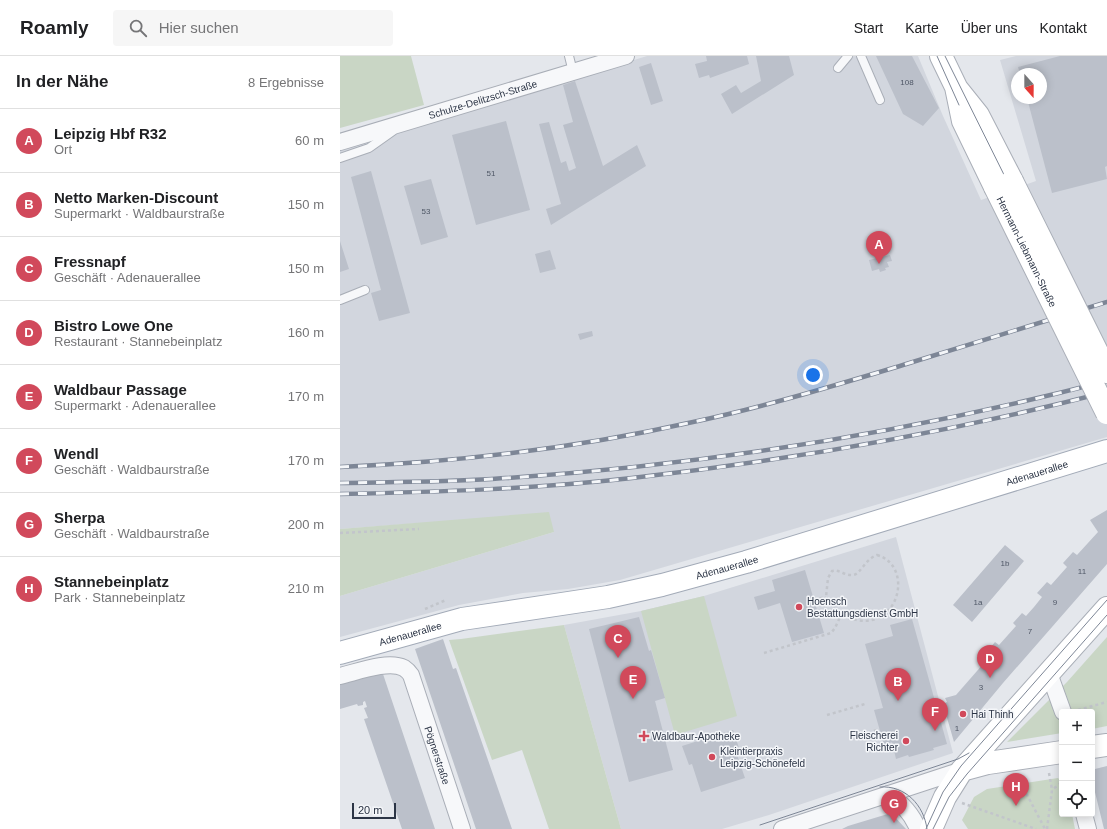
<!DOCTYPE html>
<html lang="de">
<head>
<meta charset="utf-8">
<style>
  body { margin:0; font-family:Arial,sans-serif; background:#f6f6f6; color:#202124 }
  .controls { position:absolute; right:12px; bottom:12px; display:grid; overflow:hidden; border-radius:4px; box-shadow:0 2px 10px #0003 }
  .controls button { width:36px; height:36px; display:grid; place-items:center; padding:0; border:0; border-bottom:1px solid #e0e0e0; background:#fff; color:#202124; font:20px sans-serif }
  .compass { position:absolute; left:671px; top:12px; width:36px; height:36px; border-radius:50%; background:#fff; box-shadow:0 2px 10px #0003; rotate:159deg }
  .scale { position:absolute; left:12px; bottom:10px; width:44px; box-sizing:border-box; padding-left:4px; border:2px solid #2b3445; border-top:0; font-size:11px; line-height:14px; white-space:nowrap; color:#2b3445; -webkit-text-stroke:3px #f4f6f9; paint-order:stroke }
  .you { position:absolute; left:473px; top:319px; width:14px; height:14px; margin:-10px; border:3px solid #fff; border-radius:50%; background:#1a73e8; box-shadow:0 0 0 6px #1a73e833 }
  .badge { display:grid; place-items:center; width:26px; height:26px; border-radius:50%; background:#d1495b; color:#fff; font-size:13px; font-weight:700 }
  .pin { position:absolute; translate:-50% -33px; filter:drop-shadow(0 1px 2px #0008) }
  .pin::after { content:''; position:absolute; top:21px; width:14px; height:12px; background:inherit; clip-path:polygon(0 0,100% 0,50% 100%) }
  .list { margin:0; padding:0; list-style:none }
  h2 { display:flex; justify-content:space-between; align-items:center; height:52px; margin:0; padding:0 16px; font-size:17px }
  h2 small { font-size:13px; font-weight:400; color:#757577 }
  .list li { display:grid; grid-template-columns:26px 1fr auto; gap:12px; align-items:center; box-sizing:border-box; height:64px; padding:0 16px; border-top:1px solid #e0e0e0 }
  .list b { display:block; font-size:15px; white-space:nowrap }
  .list p { margin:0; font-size:13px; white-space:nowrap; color:#757577 }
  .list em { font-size:13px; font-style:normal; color:#757577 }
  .icon { flex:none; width:22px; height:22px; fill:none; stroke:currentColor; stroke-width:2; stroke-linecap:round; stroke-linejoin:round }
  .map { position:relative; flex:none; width:767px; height:773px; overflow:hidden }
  header { display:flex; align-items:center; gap:24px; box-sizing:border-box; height:56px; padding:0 20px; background:#fff; border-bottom:1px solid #e0e0e0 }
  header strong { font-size:19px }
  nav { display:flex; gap:22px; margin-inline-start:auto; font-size:14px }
  .search { width:280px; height:36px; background:#f6f6f6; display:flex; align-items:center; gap:10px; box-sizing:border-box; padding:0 14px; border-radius:4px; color:#757577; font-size:15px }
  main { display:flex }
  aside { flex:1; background:#fff }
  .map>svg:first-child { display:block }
</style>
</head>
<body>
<header>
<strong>Roamly</strong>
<div class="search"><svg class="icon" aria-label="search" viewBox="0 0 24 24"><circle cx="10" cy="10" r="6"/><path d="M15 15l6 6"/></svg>Hier suchen</div>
<nav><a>Start</a><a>Karte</a><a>Über uns</a><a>Kontakt</a></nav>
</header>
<main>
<aside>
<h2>In der Nähe<small>8 Ergebnisse</small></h2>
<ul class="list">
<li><span class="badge">A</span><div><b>Leipzig Hbf R32</b><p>Ort</p></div><em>60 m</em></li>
<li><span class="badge">B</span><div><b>Netto Marken-Discount</b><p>Supermarkt · Waldbaurstraße</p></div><em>150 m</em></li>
<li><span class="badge">C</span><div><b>Fressnapf</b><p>Geschäft · Adenauerallee</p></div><em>150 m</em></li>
<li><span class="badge">D</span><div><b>Bistro Lowe One</b><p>Restaurant · Stannebeinplatz</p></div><em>160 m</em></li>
<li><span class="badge">E</span><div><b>Waldbaur Passage</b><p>Supermarkt · Adenauerallee</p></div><em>170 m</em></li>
<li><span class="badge">F</span><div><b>Wendl</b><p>Geschäft · Waldbaurstraße</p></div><em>170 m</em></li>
<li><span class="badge">G</span><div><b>Sherpa</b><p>Geschäft · Waldbaurstraße</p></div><em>200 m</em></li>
<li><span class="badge">H</span><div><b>Stannebeinplatz</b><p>Park · Stannebeinplatz</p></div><em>210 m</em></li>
</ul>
</aside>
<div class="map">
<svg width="767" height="773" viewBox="0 0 767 773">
  <rect width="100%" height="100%" fill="#e4e7ec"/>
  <path fill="#d2d6de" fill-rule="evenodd" d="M 307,0 L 578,0 L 603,60 L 641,144 L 696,125 L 660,4 L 676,0 L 767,0 L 767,381 L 280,524 L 228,533 L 183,537 L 119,549 L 0,581 L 0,540 L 214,476 L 81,467 L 0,473 L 0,91 L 216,28 ZM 677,18 L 701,18 L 701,42 L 677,42 Z
    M 556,481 L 613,697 L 429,759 L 382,773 L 281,773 L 224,569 L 301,555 L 364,540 Z"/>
  <path fill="#c9d6c5" d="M 0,0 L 71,0 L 84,49 L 0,72 Z
    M 209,456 L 214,476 L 0,540 L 0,473 Z
    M 364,540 L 397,660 L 335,679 L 301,555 Z
    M 224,569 L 281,773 L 209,773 L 182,694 L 152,704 L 109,584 L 121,583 Z
    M 767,581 L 767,670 L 752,673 L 752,656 L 722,656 L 722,677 L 667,686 L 727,626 Z
    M 718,722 L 722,726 L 722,758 L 732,758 L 735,773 L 628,773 L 622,764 L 634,741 L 647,733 Z"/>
  <path fill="#bbc0ca" d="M 366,0 L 407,0 L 409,8 L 370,22 L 369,19 L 359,22 L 355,8 L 367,5 Z
    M 416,0 L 449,0 L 454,19 L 392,58 L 381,38 L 396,29 L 401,37 L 421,25 Z
    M 536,0 L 572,0 L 599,52 L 583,70 L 563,58 Z
    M 720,0 L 767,0 L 767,110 L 765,111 L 767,123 L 712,137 L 687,42 L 701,42 L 701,18 L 680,18 L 678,11 Z
    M 311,7 L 323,45 L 311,49 L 299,11 Z
    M 235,25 L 263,110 L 297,89 L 306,110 L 211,169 L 206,153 L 221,148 L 199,68 L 209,66 L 221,107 L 226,105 L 229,115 L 236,112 L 223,69 L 233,66 L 223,29 Z
    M 166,65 L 190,154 L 136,169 L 112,79 Z
    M 31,115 L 70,257 L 39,265 L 31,237 L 41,234 L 11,121 Z
    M 91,123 L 108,181 L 81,189 L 64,130 Z
    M 0,185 L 9,213 L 0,216 Z
    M 210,194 L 216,213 L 200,217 L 195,198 Z
    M 550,199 L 552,205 L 547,206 L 549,211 L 545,212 L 546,214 L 540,216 L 539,213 L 532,215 L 529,204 Z
    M 252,275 L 253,280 L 240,284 L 238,278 Z
    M 767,454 L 767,508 L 663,627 L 614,686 L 603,648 L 607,646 L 605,642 L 616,639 L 651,599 L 647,596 L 655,586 L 659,589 L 676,570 L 673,567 L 682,557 L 686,560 L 694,551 L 702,541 L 697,537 L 707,526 L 711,529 L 727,511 L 723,507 L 733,496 L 737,499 L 758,476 L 750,464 Z
    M 665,489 L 684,505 L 632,566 L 613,549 Z
    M 465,514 L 484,577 L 452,586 L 440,547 L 418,554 L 414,541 L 435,535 L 432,524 Z
    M 299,561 L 309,595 L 311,594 L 325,642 L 315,645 L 333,714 L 289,726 L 249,573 Z
    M 572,563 L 607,688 L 593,692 L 594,694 L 569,701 L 568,699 L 556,703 L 552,686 L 544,689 L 534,654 L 543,652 L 525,588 L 553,580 L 550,569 Z
    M 103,583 L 113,613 L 116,612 L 172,773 L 136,773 L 75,593 Z
    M 34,616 L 43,618 L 95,773 L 62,773 L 24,663 L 28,662 L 24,652 L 27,651 L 25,645 L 23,646 L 23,649 L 18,650 L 17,648 L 0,653 L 0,626 Z
    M 393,674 L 399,692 L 395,693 L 405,722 L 361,736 L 352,708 L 349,709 L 342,690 Z
    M 767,710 L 767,773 L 764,773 L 752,724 L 752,718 L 755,713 Z
    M 551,757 L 566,773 L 502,773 L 508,770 Z"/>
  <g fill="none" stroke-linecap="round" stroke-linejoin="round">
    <g stroke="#a9aeb7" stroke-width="10">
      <path id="service" d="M 229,0 L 233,16
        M 521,0 L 540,44
        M 498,12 L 508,0
        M 0,102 L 29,92 L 53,75
        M 0,244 L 25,234"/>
    </g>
    <g stroke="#a9aeb7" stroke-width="18">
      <g id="minor">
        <path id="s1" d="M 0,86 L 286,0"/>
        <path d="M 709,617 L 723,656"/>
        <path id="s2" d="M 0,620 C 17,616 48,604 64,612 C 67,614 69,616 71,619 L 122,773"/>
        <path d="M 548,738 C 562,747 572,758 578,773"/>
        <path d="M 744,758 L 748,773"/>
        <path d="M 442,773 L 622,714"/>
      </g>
    </g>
    <g stroke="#a9aeb7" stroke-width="24">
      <path id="secondary" d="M 601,0 L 616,31 L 623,65 L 655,131
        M 618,34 L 638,59 L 672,125
        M 752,691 L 767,689
        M 622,714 L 648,707 L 722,696
        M 591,773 L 605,741 L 622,714 L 767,552"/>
    </g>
    <g stroke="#a3abb8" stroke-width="24">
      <g id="primary">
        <path id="s3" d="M 0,597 L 122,563 L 268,541 L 322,529 L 406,506 L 767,395"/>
      </g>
    </g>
    <path stroke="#c2c5cb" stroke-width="2.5" stroke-dasharray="3 3" stroke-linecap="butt" d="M 0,477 L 79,473
      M 537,499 C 573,509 561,572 517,564 C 500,561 495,556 486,541 L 488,522 L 492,515 C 499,513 505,520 513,519 C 521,518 525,503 537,499 Z
      M 474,544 L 486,541
      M 85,553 L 106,544
      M 424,597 L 491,577 L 495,572 L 501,559
      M 738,654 L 767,646
      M 487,659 L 525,648
      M 534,675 L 540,673
      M 709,717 L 712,734
      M 680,721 L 684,733 L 705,773
      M 622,747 L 696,773
      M 707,773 L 712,734 L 722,726"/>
    <use href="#service" stroke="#f7f8fa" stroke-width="8"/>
    <use href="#minor" stroke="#f7f8fa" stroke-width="16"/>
    <use href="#secondary" stroke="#fff" stroke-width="22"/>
    <use href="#primary" stroke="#fff" stroke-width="22"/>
    <path stroke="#7d8696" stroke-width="1" d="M 597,0 L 619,49
      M 605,0 L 767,326
      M 540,731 C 565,729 584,749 587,773
      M 420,769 L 618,703 L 629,697
      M 586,773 L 603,736 L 621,710 L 767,544
      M 593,773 L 609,741 L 627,718 L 767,559"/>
    <g stroke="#7d8696" stroke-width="4.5">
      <path id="rail" d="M 0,411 C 119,406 237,392 353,366 C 424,351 493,330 563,309 C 631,288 699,267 767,246
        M 0,427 C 51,426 101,426 152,423 C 360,410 566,377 767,325
        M 0,438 C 97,436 195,433 292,422 C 452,404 611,376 767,336"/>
    </g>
    <use href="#rail" stroke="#f4f6f9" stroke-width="3" stroke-dasharray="9" stroke-linecap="butt"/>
    <g stroke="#a9aeb7" stroke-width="24" stroke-linecap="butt">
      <g id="secondary-bridge">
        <path d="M 672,125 L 767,316"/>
        <path id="s4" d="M 655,131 L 767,357"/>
      </g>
    </g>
    <use href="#secondary-bridge" stroke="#fff" stroke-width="22"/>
  </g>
  <g fill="#d1495b" stroke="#f4f6f9" stroke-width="1.5">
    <circle cx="459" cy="551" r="4"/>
    <circle cx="623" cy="658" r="4"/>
    <path d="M302 674h4v4h4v4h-4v4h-4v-4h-4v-4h4z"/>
    <circle cx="566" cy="685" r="4"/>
    <circle cx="372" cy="701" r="4"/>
  </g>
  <g text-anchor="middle" stroke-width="3" stroke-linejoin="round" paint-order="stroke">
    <g font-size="8" fill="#4f5766">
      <text x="567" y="29">108</text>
      <text x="151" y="120">51</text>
      <text x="86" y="158">53</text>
      <text x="665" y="510">1b</text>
      <text x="742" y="518">11</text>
      <text x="638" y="549">1a</text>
      <text x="715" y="549">9</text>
      <text x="690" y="578">7</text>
      <text x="641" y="634">3</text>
      <text x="617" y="675">1</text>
    </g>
    <g font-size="10" fill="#2b3445" stroke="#f4f6f9">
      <text dy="4" stroke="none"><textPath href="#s1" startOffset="149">Schulze-Delitzsch-Straße</textPath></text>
      <text dy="4" stroke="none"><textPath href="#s4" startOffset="72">Hermann-Liebmann-Straße</textPath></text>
      <text dy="4" stroke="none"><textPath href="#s3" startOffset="721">Adenauerallee</textPath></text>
      <text dy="4" stroke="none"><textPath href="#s3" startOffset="397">Adenauerallee</textPath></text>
      <text dy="4" stroke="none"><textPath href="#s3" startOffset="73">Adenauerallee</textPath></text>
      <text dy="4" stroke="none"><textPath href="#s2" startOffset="160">Pögnerstraße</textPath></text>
    </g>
    <g font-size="10" fill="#2b3445" stroke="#f4f6f9" text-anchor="start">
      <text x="467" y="549">Hoensch<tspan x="467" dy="12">Bestattungsdienst GmbH</tspan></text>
      <text x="631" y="662">Hai Thinh</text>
      <text x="558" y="683" text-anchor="end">Fleischerei<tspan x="558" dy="12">Richter</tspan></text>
      <text x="312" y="684">Waldbaur-Apotheke</text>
      <text x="380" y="699">Kleintierpraxis<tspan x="380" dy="12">Leipzig-Schönefeld</tspan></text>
    </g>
  </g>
</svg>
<div class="controls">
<button>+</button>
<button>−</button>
<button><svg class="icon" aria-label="locate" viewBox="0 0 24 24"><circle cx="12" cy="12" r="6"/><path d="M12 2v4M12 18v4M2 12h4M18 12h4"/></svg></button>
</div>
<svg class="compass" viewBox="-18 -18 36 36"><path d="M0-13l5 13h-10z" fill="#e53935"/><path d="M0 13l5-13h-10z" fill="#757577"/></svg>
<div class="scale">20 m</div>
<div class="you"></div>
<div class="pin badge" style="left:539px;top:208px">A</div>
<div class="pin badge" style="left:558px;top:645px">B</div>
<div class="pin badge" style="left:278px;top:602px">C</div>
<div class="pin badge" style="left:650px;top:622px">D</div>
<div class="pin badge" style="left:293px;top:643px">E</div>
<div class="pin badge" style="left:595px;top:675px">F</div>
<div class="pin badge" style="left:554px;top:767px">G</div>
<div class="pin badge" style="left:676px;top:750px">H</div>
</div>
</main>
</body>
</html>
